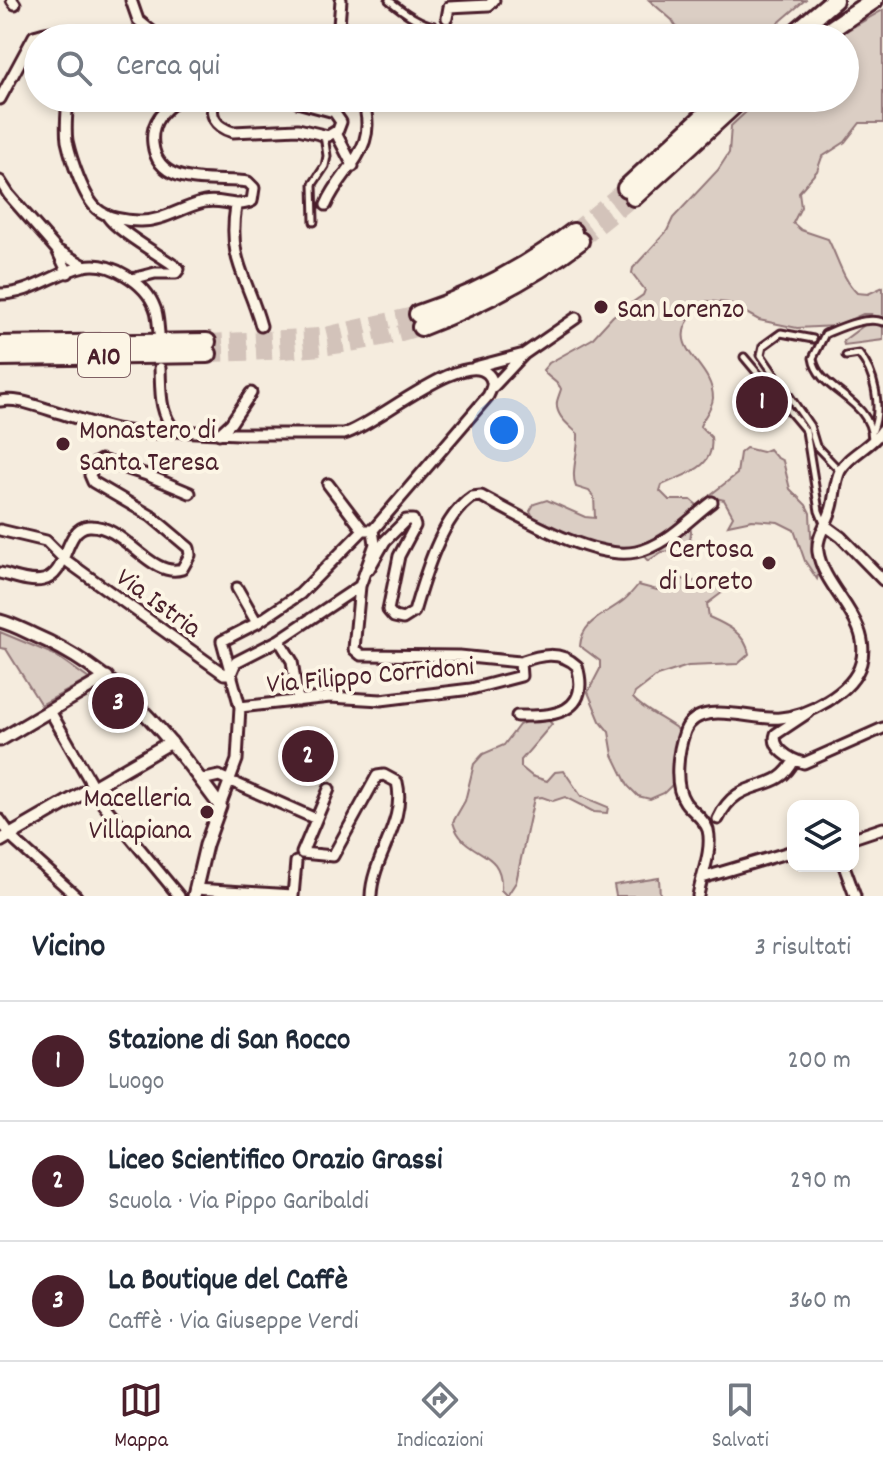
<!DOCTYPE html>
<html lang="it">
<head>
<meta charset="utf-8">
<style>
  body { margin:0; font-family:Dekko,sans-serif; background:#f2f2f3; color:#1f2937 }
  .controls { position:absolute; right:24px; bottom:24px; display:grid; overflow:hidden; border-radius:16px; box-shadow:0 4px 12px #0003 }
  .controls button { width:72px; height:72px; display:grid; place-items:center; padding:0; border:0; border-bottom:2px solid #e0e1e3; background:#fff; color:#1f2937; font:40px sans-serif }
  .you { position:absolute; left:504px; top:430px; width:28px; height:28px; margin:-20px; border:6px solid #fff; border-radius:50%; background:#1a73e8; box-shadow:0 0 0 12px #1a73e833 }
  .badge { display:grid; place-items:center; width:52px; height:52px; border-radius:50%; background:#4a1f2b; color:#fff; font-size:26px; font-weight:700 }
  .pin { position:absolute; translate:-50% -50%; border:4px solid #fff; box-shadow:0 2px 8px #0006 }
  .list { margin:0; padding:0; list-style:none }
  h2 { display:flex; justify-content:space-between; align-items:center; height:104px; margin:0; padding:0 32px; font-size:34px }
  h2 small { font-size:26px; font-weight:400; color:#747a83 }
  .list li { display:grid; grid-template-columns:52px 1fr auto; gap:24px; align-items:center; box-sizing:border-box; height:120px; padding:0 32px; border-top:2px solid #e0e1e3 }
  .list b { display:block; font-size:30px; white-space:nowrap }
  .list p { margin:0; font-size:26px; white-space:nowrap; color:#747a83 }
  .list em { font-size:26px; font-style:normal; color:#747a83 }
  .icon { flex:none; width:44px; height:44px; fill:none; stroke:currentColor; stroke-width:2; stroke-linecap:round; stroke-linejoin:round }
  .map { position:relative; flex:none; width:883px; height:896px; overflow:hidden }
  .search { position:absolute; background:#fff; box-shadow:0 4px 12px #0003; left:24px; right:24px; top:24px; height:88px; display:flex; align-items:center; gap:20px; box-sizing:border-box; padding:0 28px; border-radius:44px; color:#747a83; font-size:30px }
  .sheet { height:464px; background:#fff }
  nav { display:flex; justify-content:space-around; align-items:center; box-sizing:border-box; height:112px; border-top:2px solid #e0e1e3; background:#fff; font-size:22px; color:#747a83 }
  nav a { display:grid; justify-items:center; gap:4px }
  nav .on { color:#4a1f2b }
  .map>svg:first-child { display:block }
</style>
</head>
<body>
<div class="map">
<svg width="883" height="896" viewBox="0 0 883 896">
  <rect width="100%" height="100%" fill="#f5ecde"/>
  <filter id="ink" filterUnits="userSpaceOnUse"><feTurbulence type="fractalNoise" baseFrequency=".0125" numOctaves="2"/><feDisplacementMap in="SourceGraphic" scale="16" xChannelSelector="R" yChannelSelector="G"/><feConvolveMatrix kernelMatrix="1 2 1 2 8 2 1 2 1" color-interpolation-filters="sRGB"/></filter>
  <g filter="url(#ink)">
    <path fill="#dbcec4" stroke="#927678" stroke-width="2" d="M 649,0 L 805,0 L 761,38 L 683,38 L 672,20 Z
      M 883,10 L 883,123 L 860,123 L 845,142 L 822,157 L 817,171 L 799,192 L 801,207 L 793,223 L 801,230 L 828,239 C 838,258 842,278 857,293 L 868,294 L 883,287 L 883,340 L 844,345 L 843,341 L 867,323 L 871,314 L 863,314 L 836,326 L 797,328 L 759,320 L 728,303 L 707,301 C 651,346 713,358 713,398 C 712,409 704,416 700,426 L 711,437 C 716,469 684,474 662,485 L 660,491 L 669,500 L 691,500 L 697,505 L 689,519 L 691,532 L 689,549 L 662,552 L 648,561 L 637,548 L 607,547 L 580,541 L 533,517 L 530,511 L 534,504 L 547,500 L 585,517 L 595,518 L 594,497 L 589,491 L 576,487 C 570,473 579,451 578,434 C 569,425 555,416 557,402 C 557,400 561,390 561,389 C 559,382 546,377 543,370 L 549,363 L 592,339 L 613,316 L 643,295 L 645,290 L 632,273 L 633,268 L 667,231 L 673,218 L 718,170 L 729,153 L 731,126 L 761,98 L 845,98 L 845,38 L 834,38 Z
      M 746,448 L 762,452 L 769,449 L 776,457 L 783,461 L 790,489 L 806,505 L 810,513 L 812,554 L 818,575 L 817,579 L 805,561 L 794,530 L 778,522 L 752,520 L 728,525 L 733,516 L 724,500 L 711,497 L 710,495 L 737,474 L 740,453 Z
      M 682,579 L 717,586 L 723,592 L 707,604 L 709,617 C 727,625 745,633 749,654 L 738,664 L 688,666 L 657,676 L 635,693 L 633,698 C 644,711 665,719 680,731 L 672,785 L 664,793 L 650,799 L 638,796 L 628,786 L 613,755 L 609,732 L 600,721 L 588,692 L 600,669 L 600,661 L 580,646 C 582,620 607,614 624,600 C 629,596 634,590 638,585 L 657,590 Z
      M 0,632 L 55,655 L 89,679 L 41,705 L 6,649 L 0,648 Z
      M 527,721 L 549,721 L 552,724 L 521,760 L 521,767 L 532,776 L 547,781 L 555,772 L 564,771 L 581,796 L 608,807 L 607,813 L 594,812 L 565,797 L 553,801 L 542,797 L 534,798 L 516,882 L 507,896 L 501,890 C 504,846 463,859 453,822 L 465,801 L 474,764 L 483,754 L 504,745 L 519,725 Z
      M 659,878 L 660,896 L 616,896 L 614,885 Z"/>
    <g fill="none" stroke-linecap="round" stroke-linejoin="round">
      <path stroke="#d3c3ba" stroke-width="16" stroke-dasharray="16 8" stroke-linecap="butt" d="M 573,232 L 626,188
        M 580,241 L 634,197
        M 207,342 L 321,336 L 418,314
        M 208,354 C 281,352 351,350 421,327"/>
      <g stroke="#4a1f2b" stroke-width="11">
        <path id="service" d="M 389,0 C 402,11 418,23 434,26
          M 330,30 L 333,38
          M 314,222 L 313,184 L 325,166 L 327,156 L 324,135
          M 813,339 L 781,333 L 763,346 L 761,355 L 810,426 L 816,446 L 840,471
          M 846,356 L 859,354 C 875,373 882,407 873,430
          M 744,357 L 806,431 L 819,511 L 824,523
          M 872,439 C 870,397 818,392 813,358 L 825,334 C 842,327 866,316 883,322"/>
      </g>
      <g stroke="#4a1f2b" stroke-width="15">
        <path id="minor" d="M 12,0 L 15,4
          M 131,0 L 138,20 L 160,38
          M 447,18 L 449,7 L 489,5 L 494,0
          M 338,38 L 341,0
          M 68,98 C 67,112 65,128 67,141 C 71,159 84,198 97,209 C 107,218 126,221 139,221 C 162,222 182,207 204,202 C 222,198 236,209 252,201 L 254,188 L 248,182 C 217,177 158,190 153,144 C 150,121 164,110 180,98
          M 216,98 C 207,115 216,127 233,132 L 298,129 L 328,136 L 338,130 L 341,122 L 334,112 L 297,102 L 292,98
          M 0,99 L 34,36 C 45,33 57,28 65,38
          M 336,133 L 353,166
          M 0,181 L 9,195 L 57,250 L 68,273
          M 326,205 C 342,166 381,151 362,98
          M 236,206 C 227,260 248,278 261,326
          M 107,215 C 113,229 165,258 179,269 L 176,273 L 155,273 L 132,279
          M 57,250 L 85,266
          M 0,294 C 31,294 54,273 84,266 C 110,260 146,283 155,308 C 158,315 158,325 159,333
          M 524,354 L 576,318
          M 475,367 L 524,354 L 493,387
          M 160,368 C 161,392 159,412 175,431 L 238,434 L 344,434 C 374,426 464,348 488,374 C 495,381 492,388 488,396 L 373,530 L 375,544 L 360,586 L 279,640 L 236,662 L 231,674
          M 0,401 C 18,398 33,405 50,410 C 90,422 133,439 175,431
          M 219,434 L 231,423 L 251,393
          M 328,484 L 363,530
          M 826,526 L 841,537 L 883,580
          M 0,530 L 46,541 L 64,559 L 224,674 L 231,674
          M 369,569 L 385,541 L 406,520 L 413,520 L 415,526 L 399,556 L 388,610 L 394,617 L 403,619 L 414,612 C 424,578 441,517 472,497 L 481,496 C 519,516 593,561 636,552 C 666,546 689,519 712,502
          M 0,573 C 13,576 30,583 43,580 C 69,575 63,528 89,526 C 124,524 150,579 182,569 L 190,555 L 189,548 L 151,516 L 93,482 L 90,475 L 96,463 L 101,460 L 147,475 L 190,493
          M 360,586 L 354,649 L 361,655 L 459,656 L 520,662
          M 237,588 L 257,623
          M 279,640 L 292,661 L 298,701
          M 240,707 L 330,697 L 381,700 L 471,689 L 521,676 L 520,662 C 540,655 560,650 577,666 C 591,714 552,717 517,716
          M 50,711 L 103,804 L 179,896
          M 809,712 L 776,734 C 771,748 791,760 804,763 L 883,728
          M 201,780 L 219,776 L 316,819
          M 329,789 L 302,853 L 333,856 L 377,776 L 384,775 L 397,782 C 407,821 372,858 371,896
          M 220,806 L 237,760 L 240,707 L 222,641 L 257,623 L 300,594 L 363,530 L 373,530
          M 718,819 C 739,773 777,797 794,760
          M 0,820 L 15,841 L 76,896
          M 853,838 L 883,828
          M 844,866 L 855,896
          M 702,878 L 793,851
          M 195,889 L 293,895
          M 293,896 L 296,862
          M 698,896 C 701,877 713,850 708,830 C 704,818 692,812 685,802 C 673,785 678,750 685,731 C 698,698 752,721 780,718 C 807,716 853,693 861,663 C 873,621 824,590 818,552 C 816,536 828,523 832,507 C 835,496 835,481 840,471 C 849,454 872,447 883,429"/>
      </g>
      <g stroke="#4a1f2b" stroke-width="17">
        <path id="tertiary" d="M 0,621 C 12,624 23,630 34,635 C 118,671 167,734 220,806 L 206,845 L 194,896
          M 0,740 L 107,677
          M 0,841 L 171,742"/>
      </g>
      <g stroke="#4a1f2b" stroke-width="22">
        <path id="motorway" d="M 789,38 L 834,0
          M 818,38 L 874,0
          M 626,188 L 723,98
          M 634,197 L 742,98
          M 418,314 C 475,295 525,268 573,232
          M 421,327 C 479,305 531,278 580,241
          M 0,345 L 207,342
          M 0,357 L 208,354"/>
      </g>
      <use href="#service" stroke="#fcf5e5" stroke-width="5"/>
      <use href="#minor" stroke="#fcf5e5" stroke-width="9"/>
      <use href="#tertiary" stroke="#fcf5e5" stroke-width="11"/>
      <use href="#motorway" stroke="#fcf5e5" stroke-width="16"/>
    </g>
  </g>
  <g fill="#4a1f2b" stroke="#fcf5e5" stroke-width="3">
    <circle cx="601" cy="307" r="8"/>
    <circle cx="63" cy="444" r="8"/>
    <circle cx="769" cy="563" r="8"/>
    <circle cx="207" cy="812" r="8"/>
  </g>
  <g text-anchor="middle" stroke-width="8" stroke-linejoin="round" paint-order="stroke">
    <rect fill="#fcf5e5" stroke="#7f5f63" stroke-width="2" x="78" y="333" width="52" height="44" rx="6"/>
    <g font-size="26" font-weight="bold" fill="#4a1f2b">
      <text x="104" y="364">A10</text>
    </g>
    <g font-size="28" fill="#4a1f2b" stroke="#fcf5e5" text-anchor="start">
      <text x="617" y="317">San Lorenzo</text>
      <text x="79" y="438">Monastero di<tspan x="79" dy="32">Santa Teresa</tspan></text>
      <text x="753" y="557" text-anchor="end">Certosa<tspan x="753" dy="32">di Loreto</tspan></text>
      <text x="191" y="806" text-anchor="end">Macelleria<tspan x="191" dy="32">Villapiana</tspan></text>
    </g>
    <g font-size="28" fill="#4a1f2b" stroke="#fcf5e5">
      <text transform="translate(160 601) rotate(36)" y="10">Via Istria</text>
      <text transform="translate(370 673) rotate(-5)" y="10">Via Filippo Corridoni</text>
    </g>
  </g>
</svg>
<div class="controls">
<button><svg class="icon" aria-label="layers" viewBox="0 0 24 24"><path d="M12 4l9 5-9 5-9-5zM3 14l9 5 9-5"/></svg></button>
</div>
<div class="you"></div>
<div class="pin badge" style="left:762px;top:402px">1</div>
<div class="pin badge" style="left:308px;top:756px">2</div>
<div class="pin badge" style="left:118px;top:703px">3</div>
<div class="search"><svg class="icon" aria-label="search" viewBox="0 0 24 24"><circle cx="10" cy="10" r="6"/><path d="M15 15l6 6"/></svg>Cerca qui</div>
</div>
<section class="sheet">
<h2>Vicino<small>3 risultati</small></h2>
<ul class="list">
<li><span class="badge">1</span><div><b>Stazione di San Rocco</b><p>Luogo</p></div><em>200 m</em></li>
<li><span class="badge">2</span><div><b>Liceo Scientifico Orazio Grassi</b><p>Scuola · Via Pippo Garibaldi</p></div><em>290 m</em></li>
<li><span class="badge">3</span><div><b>La Boutique del Caffè</b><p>Caffè · Via Giuseppe Verdi</p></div><em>360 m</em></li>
</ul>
</section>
<nav>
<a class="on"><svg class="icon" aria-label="map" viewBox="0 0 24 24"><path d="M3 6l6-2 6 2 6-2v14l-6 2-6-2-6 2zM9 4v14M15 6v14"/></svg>Mappa</a>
<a><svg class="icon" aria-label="directions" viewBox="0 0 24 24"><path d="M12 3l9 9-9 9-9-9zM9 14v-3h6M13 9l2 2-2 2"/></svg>Indicazioni</a>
<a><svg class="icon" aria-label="saved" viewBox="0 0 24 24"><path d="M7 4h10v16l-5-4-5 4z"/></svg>Salvati</a>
</nav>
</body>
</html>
